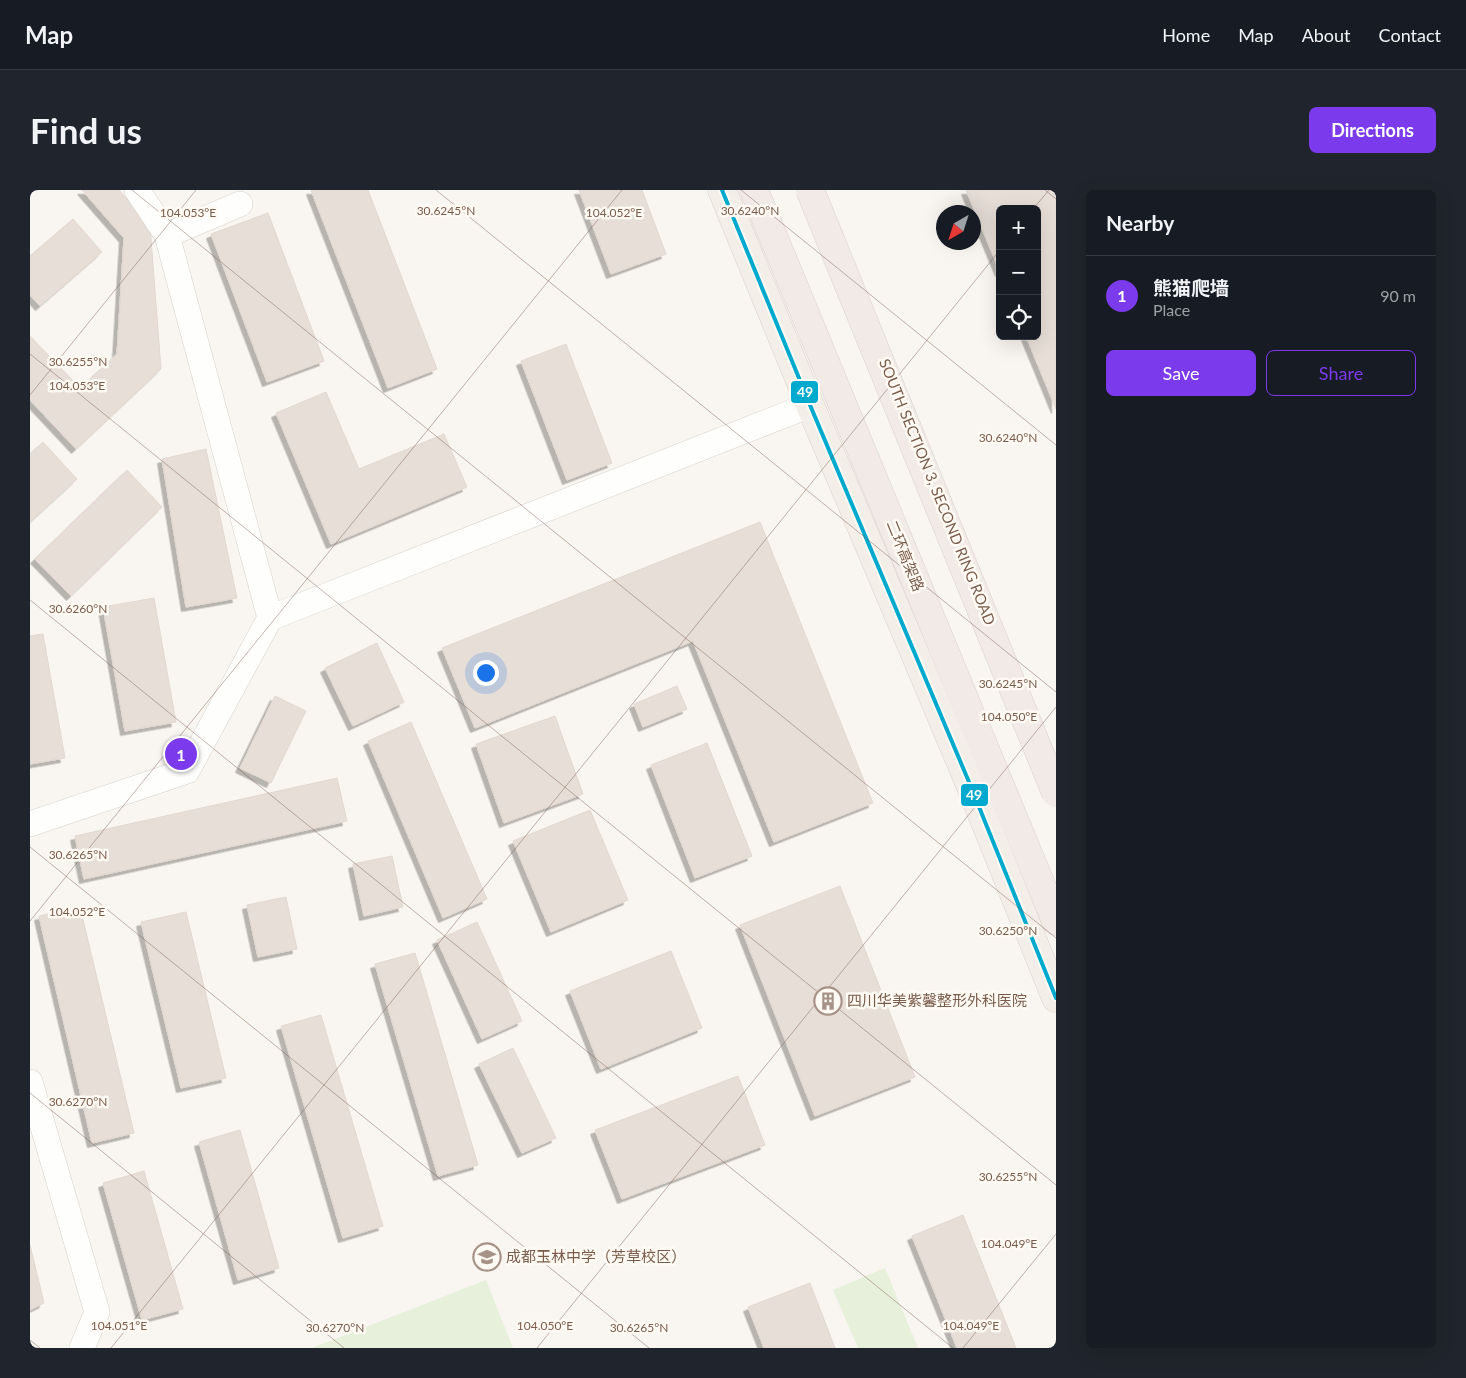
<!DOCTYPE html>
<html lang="en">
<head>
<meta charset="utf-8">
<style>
  body { margin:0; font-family:Lato,"Noto Sans SC",sans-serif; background:#20242c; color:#f1f3f6 }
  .controls { position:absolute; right:15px; top:15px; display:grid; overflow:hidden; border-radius:8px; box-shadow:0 5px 20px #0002 }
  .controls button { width:45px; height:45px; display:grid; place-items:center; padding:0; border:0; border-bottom:1px solid #363941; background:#171b24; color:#f1f3f6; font:25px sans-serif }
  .compass { position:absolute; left:906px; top:15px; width:45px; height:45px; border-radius:50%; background:#171b24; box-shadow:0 5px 20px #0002; rotate:219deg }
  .you { position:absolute; left:455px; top:482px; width:18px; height:18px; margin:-12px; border:4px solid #fff; border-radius:50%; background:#1a73e8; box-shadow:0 0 0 8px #1a73e833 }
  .badge { display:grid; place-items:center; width:32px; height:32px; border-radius:50%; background:#7c3aed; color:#fff; font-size:16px; font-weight:700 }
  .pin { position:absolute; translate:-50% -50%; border:2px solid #fff; box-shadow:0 1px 5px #0006 }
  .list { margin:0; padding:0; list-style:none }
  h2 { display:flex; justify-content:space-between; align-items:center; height:65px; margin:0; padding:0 20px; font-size:21px }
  h2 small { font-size:16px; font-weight:400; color:#9ea1a6 }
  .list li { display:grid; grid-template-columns:32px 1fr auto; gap:15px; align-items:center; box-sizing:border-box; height:80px; padding:0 20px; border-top:1px solid #363941 }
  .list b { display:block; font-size:19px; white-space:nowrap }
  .list p { margin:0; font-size:16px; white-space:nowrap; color:#9ea1a6 }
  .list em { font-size:16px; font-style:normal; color:#9ea1a6 }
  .actions { display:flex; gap:10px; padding:15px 20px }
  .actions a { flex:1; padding:11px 0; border:1px solid #7c3aed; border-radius:8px; text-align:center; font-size:18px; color:#7c3aed }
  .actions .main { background:#7c3aed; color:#fff }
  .icon { flex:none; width:28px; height:28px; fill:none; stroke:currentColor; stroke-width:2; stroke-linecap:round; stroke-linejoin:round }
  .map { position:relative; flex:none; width:1026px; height:1158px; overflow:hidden; border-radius:8px }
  header { display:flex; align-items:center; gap:30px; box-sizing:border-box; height:70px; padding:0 25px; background:#171b24; border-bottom:1px solid #363941 }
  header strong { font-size:24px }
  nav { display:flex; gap:28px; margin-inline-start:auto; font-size:18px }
  .intro { display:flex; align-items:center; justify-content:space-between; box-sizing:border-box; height:120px; padding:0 30px }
  h1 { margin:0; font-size:35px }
  .button { padding:12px 22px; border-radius:8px; background:#7c3aed; color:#fff; font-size:18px; font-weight:700 }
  main { display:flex; gap:30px; padding:0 30px }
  aside { flex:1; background:#171b24; border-radius:8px; box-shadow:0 5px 20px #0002 }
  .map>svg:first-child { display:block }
</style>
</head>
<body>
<header>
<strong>Map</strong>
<nav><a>Home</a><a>Map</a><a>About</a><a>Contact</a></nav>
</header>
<div class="intro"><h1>Find us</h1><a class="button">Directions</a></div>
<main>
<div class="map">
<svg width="1026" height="1158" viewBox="0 0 1026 1158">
  <defs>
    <filter id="shadow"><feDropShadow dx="-4.5" dy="4.5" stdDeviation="0" flood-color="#0004"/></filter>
  </defs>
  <rect width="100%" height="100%" fill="#f9f5f0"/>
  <path fill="#e7f0db" d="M 855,1078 L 888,1158 L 828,1158 L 803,1100 Z
    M 456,1090 L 483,1158 L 282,1158 Z"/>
  <path fill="#e6ded7" stroke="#e2d8d2" filter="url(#shadow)" d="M 52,0 L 89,0 L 120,35 L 131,179 L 46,259 L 0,210 L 0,146 L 50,198 L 87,164 L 94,48 Z
    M 281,0 L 338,0 L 407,179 L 358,198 Z
    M 549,0 L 612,0 L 636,64 L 581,84 Z
    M 936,0 L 1026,0 L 1026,219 L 996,146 L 1007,146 L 1007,19 L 970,19 L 970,82 Z
    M 238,23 L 294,171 L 237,192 L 181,44 Z
    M 43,29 L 72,62 L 10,116 L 0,105 L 0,66 Z
    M 536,154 L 582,273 L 537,290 L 491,171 Z
    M 296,202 L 329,279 L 414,244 L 437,297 L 301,354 L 246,223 Z
    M 13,252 L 47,289 L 0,332 L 0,264 Z
    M 176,259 L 207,408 L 156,417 L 132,269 Z
    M 97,280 L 132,317 L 41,406 L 5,369 Z
    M 730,332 L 843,613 L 744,652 L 663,451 L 445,538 L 412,458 Z
    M 124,408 L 146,532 L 95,541 L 73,417 Z
    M 13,444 L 35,568 L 0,574 L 0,446 Z
    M 347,453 L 374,512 L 323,536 L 295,478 Z
    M 647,496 L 657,519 L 613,537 L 604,514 Z
    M 245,506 L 276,521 L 241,593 L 210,578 Z
    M 525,526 L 553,604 L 474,633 L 446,554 Z
    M 381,532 L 457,709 L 413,728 L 338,551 Z
    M 677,553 L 722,666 L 665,688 L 621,575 Z
    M 307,588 L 317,631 L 54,689 L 45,646 Z
    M 560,620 L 598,710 L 521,742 L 483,651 Z
    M 362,666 L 373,717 L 334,726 L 323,674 Z
    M 810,696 L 885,887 L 785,926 L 710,735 Z
    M 256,707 L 267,759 L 228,767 L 217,715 Z
    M 50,717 L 104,943 L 62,953 L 9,726 Z
    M 156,722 L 196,888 L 151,898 L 111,732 Z
    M 447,732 L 492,831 L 452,849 L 407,750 Z
    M 641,761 L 672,838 L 571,879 L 540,801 Z
    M 385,763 L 448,975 L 408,986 L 345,774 Z
    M 291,825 L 353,1036 L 313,1048 L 251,836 Z
    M 483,858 L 526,948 L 492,963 L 449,874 Z
    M 708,886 L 735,955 L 592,1009 L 565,940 Z
    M 210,940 L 249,1078 L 208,1090 L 169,952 Z
    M 114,981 L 153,1119 L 112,1130 L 73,993 Z
    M 933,1025 L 986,1158 L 927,1158 L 882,1046 Z
    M 0,1055 L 14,1113 L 0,1120 Z
    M 780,1093 L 805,1158 L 734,1158 L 718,1117 Z"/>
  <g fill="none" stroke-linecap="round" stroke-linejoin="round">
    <g stroke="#d7d1cb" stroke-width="26">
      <path id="minor" d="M 107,0 L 137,45 L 240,428
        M 137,45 L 210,14
        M 0,634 L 157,581 L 240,428 L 780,215
        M 0,892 L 67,1122 L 52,1158"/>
    </g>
    <g stroke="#dad1cc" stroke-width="29">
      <path id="major" d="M 692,0 L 780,215 L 939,592 L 1026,808"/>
    </g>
    <g stroke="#dad1cc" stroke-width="29">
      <path id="highway" d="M 724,0 L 1026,731"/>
    </g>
    <use href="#minor" stroke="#fefefd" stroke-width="25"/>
    <use href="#major" stroke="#f3eee8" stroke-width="28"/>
    <use href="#highway" stroke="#f2eae7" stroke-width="28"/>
    <g stroke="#dad1cc" stroke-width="29" stroke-linecap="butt">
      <path id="highway-bridge" d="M 780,0 L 1026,603"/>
    </g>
    <use href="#highway-bridge" stroke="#f2eae7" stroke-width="28"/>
    <g stroke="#fffaf3" stroke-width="8">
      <path id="bus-1" d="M 692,0 L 780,215 L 939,592 L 1026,808"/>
    </g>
    <use href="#bus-1" stroke="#00a9ce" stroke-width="4"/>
  </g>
  <path fill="none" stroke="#7a5c4d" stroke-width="1" stroke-opacity="0.45" d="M 102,0 L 1026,748M 406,0 L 1026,502M 711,0 L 1026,255M 1015,0 L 1026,9M 1003,19 L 1019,0M 0,164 L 1026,995M 0,205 L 166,0M 0,410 L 923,1158M 0,657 L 619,1158M 0,731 L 592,0M 0,903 L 314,1158M 0,1150 L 10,1158M 81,1158 L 970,60M 507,1158 L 1026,517M 933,1158 L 1026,1044"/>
  <defs>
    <g id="building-ring" transform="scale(1.4375)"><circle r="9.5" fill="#fffaf3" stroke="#a69286" stroke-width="1.5"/><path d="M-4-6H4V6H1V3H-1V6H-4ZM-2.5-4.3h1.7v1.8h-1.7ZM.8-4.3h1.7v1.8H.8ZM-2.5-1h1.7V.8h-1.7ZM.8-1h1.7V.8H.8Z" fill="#a69286"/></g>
    <g id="school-ring" transform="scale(1.4375)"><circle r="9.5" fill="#fffaf3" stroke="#a69286" stroke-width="1.5"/><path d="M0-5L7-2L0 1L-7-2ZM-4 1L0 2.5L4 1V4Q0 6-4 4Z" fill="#a69286"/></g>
  </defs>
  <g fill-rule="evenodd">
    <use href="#building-ring" x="798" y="811"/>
    <use href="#school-ring" x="457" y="1067"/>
  </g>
  <g text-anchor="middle" stroke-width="5" stroke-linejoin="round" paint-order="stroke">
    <g font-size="15" fill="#7a5c4d" stroke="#fffaf3">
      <text transform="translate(907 302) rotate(68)" y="5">SOUTH SECTION 3, SECOND RING ROAD</text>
      <text transform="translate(875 366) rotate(68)" y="5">二环高架路</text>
    </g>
    <g font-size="15" fill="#7a5c4d" stroke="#fffaf3" text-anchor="start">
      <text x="817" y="816">四川华美紫馨整形外科医院</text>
      <text x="476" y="1072">成都玉林中学（芳草校区）</text>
    </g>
  </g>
  <g font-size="12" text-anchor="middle" fill="#7a5c4d" stroke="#fffaf3" stroke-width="5" stroke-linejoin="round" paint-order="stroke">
    <text x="416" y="25">30.6245°N</text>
    <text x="720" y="25">30.6240°N</text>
    <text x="158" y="27">104.053°E</text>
    <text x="584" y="27">104.052°E</text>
    <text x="48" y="176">30.6255°N</text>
    <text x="47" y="200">104.053°E</text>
    <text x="978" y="252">30.6240°N</text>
    <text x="48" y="423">30.6260°N</text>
    <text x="978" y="498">30.6245°N</text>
    <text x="979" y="531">104.050°E</text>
    <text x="48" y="669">30.6265°N</text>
    <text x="47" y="726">104.052°E</text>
    <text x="978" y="745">30.6250°N</text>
    <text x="48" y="916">30.6270°N</text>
    <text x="978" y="991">30.6255°N</text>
    <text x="979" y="1058">104.049°E</text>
    <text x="89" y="1140">104.051°E</text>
    <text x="515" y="1140">104.050°E</text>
    <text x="941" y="1140">104.049°E</text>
    <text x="305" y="1142">30.6270°N</text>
    <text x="609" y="1142">30.6265°N</text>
  </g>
  <g stroke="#fffaf3" stroke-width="2">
    <rect x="760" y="190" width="29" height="24" rx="5" fill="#00a9ce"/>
    <rect x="930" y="593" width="29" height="24" rx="5" fill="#00a9ce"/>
  </g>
  <g font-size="14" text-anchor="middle" font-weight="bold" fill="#fff">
    <text x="775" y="207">49</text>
    <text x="944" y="610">49</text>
  </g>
</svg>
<div class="controls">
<button>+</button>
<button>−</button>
<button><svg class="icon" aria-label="locate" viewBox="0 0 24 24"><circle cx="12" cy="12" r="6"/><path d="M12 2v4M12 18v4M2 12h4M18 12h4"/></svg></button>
</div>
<svg class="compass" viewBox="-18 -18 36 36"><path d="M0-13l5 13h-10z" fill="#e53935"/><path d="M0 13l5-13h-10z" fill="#9ea1a6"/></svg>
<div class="you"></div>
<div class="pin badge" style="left:151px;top:564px">1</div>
</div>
<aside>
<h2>Nearby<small></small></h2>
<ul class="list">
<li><span class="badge">1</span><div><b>熊猫爬墙</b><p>Place</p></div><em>90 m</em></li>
</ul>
<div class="actions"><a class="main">Save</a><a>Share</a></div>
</aside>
</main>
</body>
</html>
